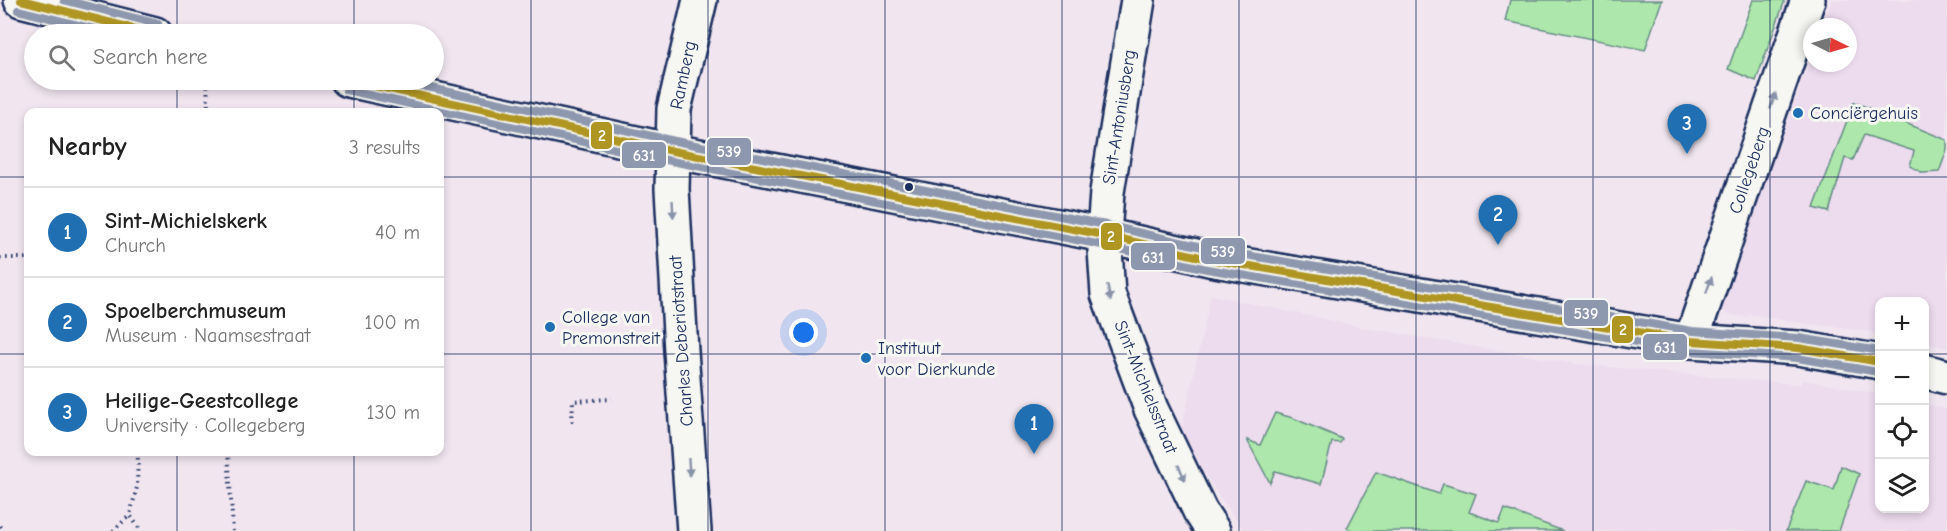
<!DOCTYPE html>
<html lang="en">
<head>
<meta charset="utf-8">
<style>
  body { margin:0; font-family:"Comic Neue",sans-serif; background:#f6f6f6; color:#222 }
  .controls { position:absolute; right:18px; bottom:18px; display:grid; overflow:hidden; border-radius:12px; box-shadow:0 3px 9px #0003 }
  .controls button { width:54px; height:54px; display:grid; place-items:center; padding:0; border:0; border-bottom:2px solid #e0e0e0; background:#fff; color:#222; font:30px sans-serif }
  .compass { position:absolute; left:1803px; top:18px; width:54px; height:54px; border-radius:50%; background:#fff; box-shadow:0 3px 9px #0003; rotate:95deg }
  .you { position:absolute; left:804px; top:333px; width:21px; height:21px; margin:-15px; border:4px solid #fff; border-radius:50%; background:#1a73e8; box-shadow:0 0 0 9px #1a73e833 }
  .badge { display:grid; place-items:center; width:39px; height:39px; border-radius:50%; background:#1f6fb2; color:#fff; font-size:20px; font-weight:700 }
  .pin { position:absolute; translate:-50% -50px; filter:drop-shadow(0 2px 3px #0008) }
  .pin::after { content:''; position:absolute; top:32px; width:21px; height:18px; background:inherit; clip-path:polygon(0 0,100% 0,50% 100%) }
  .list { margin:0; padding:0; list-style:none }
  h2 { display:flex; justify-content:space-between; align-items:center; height:78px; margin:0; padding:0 24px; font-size:26px }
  h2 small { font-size:20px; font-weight:400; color:#767676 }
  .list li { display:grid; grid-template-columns:39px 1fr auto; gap:18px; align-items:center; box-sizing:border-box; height:90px; padding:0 24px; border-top:2px solid #e0e0e0 }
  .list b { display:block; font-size:22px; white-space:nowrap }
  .list p { margin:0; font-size:20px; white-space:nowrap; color:#767676 }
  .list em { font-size:20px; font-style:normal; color:#767676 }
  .icon { flex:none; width:33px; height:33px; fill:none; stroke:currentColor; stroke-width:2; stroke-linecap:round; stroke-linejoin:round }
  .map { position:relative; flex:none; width:1947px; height:531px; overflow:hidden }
  .search { position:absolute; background:#fff; box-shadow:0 3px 9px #0003; left:24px; top:24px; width:420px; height:66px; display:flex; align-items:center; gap:15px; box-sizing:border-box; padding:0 21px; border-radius:33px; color:#767676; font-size:22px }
  .panel { position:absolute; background:#fff; box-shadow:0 3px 9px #0003; left:24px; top:108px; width:420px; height:348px; border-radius:12px }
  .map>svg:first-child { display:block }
</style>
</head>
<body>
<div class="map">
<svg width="1947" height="531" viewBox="0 0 1947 531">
  <rect width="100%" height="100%" fill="#f1e6f0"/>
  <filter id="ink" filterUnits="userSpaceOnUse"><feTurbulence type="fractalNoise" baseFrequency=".0167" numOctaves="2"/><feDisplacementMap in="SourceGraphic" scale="12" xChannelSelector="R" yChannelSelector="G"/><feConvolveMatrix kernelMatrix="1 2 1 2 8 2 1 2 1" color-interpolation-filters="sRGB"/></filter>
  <g filter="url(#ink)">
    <path fill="#eddbee" d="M 1832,0 L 1947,0 L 1947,348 L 1925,343 L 1924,302 L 1880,302 L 1879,333 L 1781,320 L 1750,314 L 1748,317 L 1726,314 L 1719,302 L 1719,294 L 1777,152 L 1812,54 L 1812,63 L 1848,63 L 1848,27 L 1822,27 Z
      M 1211,295 L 1371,329 L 1577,364 L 1759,381 L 1800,384 L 1803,380 L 1879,394 L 1880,508 L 1924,508 L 1925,404 L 1947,409 L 1947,531 L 1244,531 L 1215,490 L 1181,432 Z"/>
    <path fill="#ade7ab" stroke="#648b84" stroke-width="1.5" d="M 1510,0 L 1662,0 L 1645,50 L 1505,21 Z
      M 1753,0 L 1785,0 L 1756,81 L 1728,69 Z
      M 1854,102 L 1947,140 L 1947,150 L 1939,172 L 1923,173 L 1910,166 L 1914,151 L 1864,135 L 1853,160 L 1845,158 L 1829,212 L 1814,208 Z
      M 1275,413 L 1293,418 L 1342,439 L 1340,443 L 1332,442 L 1321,484 L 1275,471 L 1270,483 L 1247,440 L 1260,445 Z
      M 1841,466 L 1859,474 L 1839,531 L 1786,531 L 1806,481 L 1834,490 Z
      M 1376,472 L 1439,494 L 1443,484 L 1476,494 L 1469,512 L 1499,523 L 1505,509 L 1563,531 L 1353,531 L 1347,528 Z"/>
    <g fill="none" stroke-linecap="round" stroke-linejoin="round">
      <g stroke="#1b2f5e" stroke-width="38">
        <path id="pedestrian" d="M 1691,341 L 1808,0"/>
      </g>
      <g stroke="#1b2f5e" stroke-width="38">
        <path id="minor" d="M 21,0 L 155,34
          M 1138,0 L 1107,192 L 1104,235 L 1108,294 L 1151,409 L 1200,511 L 1213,531
          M 348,80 L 673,151 L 1104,235 L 1209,259 L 1691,341 L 1798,348 L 1880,362
          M 1924,371 L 1947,377
          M 694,531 L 681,351 L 672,189 L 673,151 L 674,109 L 700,0"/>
      </g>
      <path stroke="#1b2f5e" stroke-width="4" stroke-dasharray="1.5 4.5" stroke-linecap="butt" d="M 207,80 L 208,112
        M 0,258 L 28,258
        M 572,422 L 573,401 L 612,399
        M 138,452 L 137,487 L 130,515 L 141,531
        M 228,452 L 233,531
        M 0,526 L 2,531
        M 113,531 L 130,515"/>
      <use href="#pedestrian" stroke="#f6f6f2" stroke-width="33"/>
      <use href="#minor" stroke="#f6f6f2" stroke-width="33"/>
      <g stroke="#f6f6f2" stroke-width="12">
        <path id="bus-1" d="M 21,0 L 155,34
          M 348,80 L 673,151 L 1104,235 L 1209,259 L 1691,341 L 1798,348 L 1880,362"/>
      </g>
      <g stroke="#f6f6f2" stroke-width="12">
        <path id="bus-2" d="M 18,10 L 114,34
          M 346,90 L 671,161 L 1102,245 L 1207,269 L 1689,351 L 1797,358 L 1878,372"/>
      </g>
      <g stroke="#f6f6f2" stroke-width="12">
        <path id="bus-3" d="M 64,0 L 158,24
          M 395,80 L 675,141 L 1106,225 L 1211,249 L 1692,331 L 1799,338 L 1880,351"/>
      </g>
      <use href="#bus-1" stroke="#af9521" stroke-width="8"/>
      <use href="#bus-2" stroke="#8d97ae" stroke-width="8"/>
      <use href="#bus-3" stroke="#8d97ae" stroke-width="8"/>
    </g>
    <defs><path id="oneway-solid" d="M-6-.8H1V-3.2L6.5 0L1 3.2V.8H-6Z" transform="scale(1.5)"/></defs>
    <g fill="#8892a8">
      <use href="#oneway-solid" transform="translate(1773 101) rotate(-71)"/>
      <use href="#oneway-solid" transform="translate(673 209) rotate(87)"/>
      <use href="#oneway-solid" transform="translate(1709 285) rotate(-71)"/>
      <use href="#oneway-solid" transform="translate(1109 293) rotate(78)"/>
      <use href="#oneway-solid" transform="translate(689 467) rotate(86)"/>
      <use href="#oneway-solid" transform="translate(1182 473) rotate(65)"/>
    </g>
  </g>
  <path fill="none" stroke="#1b2f5e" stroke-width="1.5" stroke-opacity="0.55" d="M 177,0 L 177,34M 354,0 L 354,34M 531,0 L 531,531M 708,0 L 708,531M 885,0 L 885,531M 1062,0 L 1062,531M 1239,0 L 1239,531M 1416,0 L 1416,531M 1593,0 L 1593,531M 1770,0 L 1770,531M 177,80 L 177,112M 354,80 L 354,112M 0,177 L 28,177M 440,177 L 1947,177M 0,354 L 28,354M 440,354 L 1880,354M 1924,354 L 1947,354M 177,452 L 177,531M 354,452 L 354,531"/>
  <g fill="#1f6fb2" stroke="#f6f6f2" stroke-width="2">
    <circle cx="1798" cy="113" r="6"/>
    <circle cx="550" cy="327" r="6"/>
    <circle cx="866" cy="358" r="6"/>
  </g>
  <circle fill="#1b2f5e" stroke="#f6f6f2" stroke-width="2" cx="909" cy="187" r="5"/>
  <g text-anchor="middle" stroke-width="6" stroke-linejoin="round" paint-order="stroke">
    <g font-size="18" fill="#1b2f5e" stroke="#f6f6f2">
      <text transform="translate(683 75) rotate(-78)" y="6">Ramberg</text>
      <text transform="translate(1119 117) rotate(-81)" y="6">Sint-Antoniusberg</text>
      <text transform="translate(1749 170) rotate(-71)" y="6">Collegeberg</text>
      <text transform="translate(681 341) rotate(-94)" y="6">Charles Deberiotstraat</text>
      <text transform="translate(1146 387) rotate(68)" y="6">Sint-Michielsstraat</text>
    </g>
    <g font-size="18" fill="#1b2f5e" stroke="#f6f6f2" text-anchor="start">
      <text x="1810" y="119">Conciërgehuis</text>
      <text x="562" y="323">College van<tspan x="562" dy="21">Premonstreit</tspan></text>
      <text x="878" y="354">Instituut<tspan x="878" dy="21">voor Dierkunde</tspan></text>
    </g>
  </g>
  <g stroke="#f6f6f2" stroke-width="2">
    <rect x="590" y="121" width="23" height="29" rx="6" fill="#af9521"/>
    <rect x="706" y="137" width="46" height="29" rx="6" fill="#8d97ae"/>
    <rect x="621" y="141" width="46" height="28" rx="6" fill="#8d97ae"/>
    <rect x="1100" y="222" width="23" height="29" rx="6" fill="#af9521"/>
    <rect x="1200" y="237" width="46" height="28" rx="6" fill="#8d97ae"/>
    <rect x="1130" y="242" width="46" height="29" rx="6" fill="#8d97ae"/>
    <rect x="1563" y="299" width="46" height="28" rx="6" fill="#8d97ae"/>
    <rect x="1611" y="315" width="23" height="29" rx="6" fill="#af9521"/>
    <rect x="1642" y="333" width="46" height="28" rx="6" fill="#8d97ae"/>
  </g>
  <g font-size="16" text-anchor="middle" font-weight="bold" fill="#fff">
    <text x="602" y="141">2</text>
    <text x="729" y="157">539</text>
    <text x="644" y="161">631</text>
    <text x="1111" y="242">2</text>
    <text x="1223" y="257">539</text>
    <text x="1153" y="263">631</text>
    <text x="1586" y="319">539</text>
    <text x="1623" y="335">2</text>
    <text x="1665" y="353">631</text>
  </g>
</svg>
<div class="controls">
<button>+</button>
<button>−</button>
<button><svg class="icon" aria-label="locate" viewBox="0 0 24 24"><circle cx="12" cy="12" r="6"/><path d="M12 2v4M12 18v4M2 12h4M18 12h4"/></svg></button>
<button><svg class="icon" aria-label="layers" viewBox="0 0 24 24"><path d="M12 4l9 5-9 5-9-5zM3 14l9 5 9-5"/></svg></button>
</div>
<svg class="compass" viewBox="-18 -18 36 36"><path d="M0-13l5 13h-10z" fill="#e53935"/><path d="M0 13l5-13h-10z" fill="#767676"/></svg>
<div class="you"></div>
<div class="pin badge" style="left:1034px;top:454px">1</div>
<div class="pin badge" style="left:1498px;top:245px">2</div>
<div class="pin badge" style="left:1687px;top:154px">3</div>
<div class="search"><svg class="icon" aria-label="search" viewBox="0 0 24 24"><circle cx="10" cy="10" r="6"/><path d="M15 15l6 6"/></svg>Search here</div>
<section class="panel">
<h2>Nearby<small>3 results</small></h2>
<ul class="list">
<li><span class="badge">1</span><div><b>Sint-Michielskerk</b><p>Church</p></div><em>40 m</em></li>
<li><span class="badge">2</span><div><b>Spoelberchmuseum</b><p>Museum · Naamsestraat</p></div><em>100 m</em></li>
<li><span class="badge">3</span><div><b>Heilige-Geestcollege</b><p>University · Collegeberg</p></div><em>130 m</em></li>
</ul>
</section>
</div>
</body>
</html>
